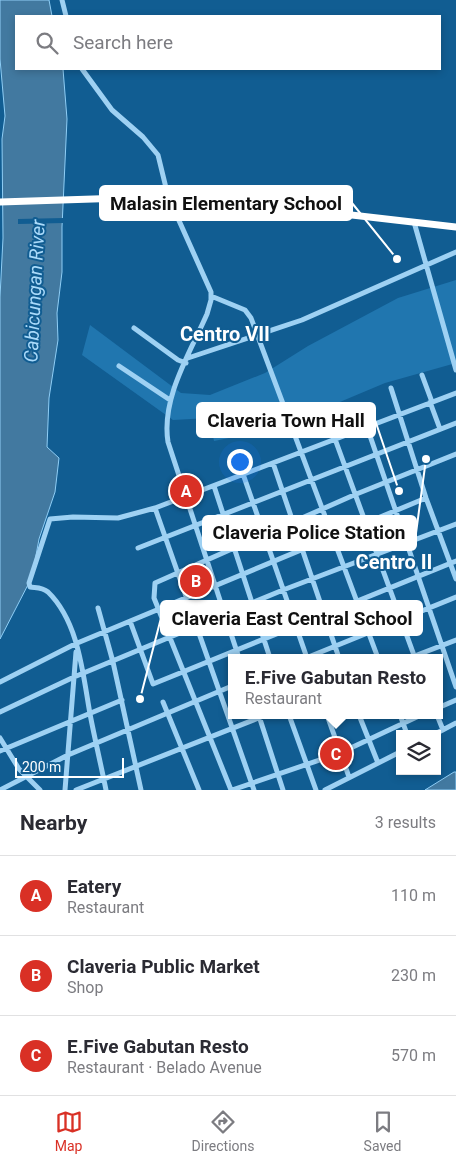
<!DOCTYPE html>
<html lang="en">
<head>
<meta charset="utf-8">
<style>
  body { margin:0; font-family:Roboto,sans-serif; background:#f7f7f7; color:#2b2b33 }
  .controls { position:absolute; right:15px; bottom:15px; display:grid; overflow:hidden; border-radius:0px; box-shadow:0 2px 8px #0003 }
  .controls button { width:45px; height:45px; display:grid; place-items:center; padding:0; border:0; border-bottom:1px solid #e1e1e2; background:#fff; color:#2b2b33; font:25px sans-serif }
  .scale { position:absolute; left:15px; bottom:12px; width:109px; box-sizing:border-box; padding-left:5px; border:2px solid #fff; border-top:0; font-size:14px; line-height:18px; white-space:nowrap; color:#fff; -webkit-text-stroke:4px #115d92; paint-order:stroke }
  .you { position:absolute; left:239px; top:461px; width:18px; height:18px; margin:-12px; border:4px solid #fff; border-radius:50%; background:#1a73e8; box-shadow:0 0 0 8px #1a73e833 }
  .badge { display:grid; place-items:center; width:32px; height:32px; border-radius:50%; background:#d93025; color:#fff; font-size:16px; font-weight:700 }
  .pin { position:absolute; translate:-50% -50%; border:2px solid #fff; box-shadow:0 1px 5px #0006 }
  .popup { position:absolute; left:228px; top:654px; width:215px; height:65px; box-sizing:border-box; display:grid; place-content:center; border-radius:0px; background:#fff; filter:drop-shadow(0 1px 4px #0005); font-size:16px; white-space:nowrap; color:#7c7c81 }
  .popup b { font-size:19px; color:#2b2b33 }
  .popup::after { content:''; position:absolute; left:50%; top:100%; margin-left:-10px; border:10px solid transparent; border-top-color:#fff }
  .list { margin:0; padding:0; list-style:none }
  h2 { display:flex; justify-content:space-between; align-items:center; height:65px; margin:0; padding:0 20px; font-size:21px }
  h2 small { font-size:16px; font-weight:400; color:#7c7c81 }
  .list li { display:grid; grid-template-columns:32px 1fr auto; gap:15px; align-items:center; box-sizing:border-box; height:80px; padding:0 20px; border-top:1px solid #e1e1e2 }
  .list b { display:block; font-size:19px; white-space:nowrap }
  .list p { margin:0; font-size:16px; white-space:nowrap; color:#7c7c81 }
  .list em { font-size:16px; font-style:normal; color:#7c7c81 }
  .icon { flex:none; width:28px; height:28px; fill:none; stroke:currentColor; stroke-width:2; stroke-linecap:round; stroke-linejoin:round }
  .map { position:relative; flex:none; width:456px; height:790px; overflow:hidden }
  .search { position:absolute; background:#fff; box-shadow:0 2px 8px #0003; left:15px; right:15px; top:15px; height:55px; display:flex; align-items:center; gap:12px; box-sizing:border-box; padding:0 18px; border-radius:0px; color:#7c7c81; font-size:19px }
  .sheet { height:305px; background:#fff }
  nav { display:flex; justify-content:space-around; align-items:center; box-sizing:border-box; height:70px; border-top:1px solid #e1e1e2; background:#fff; font-size:14px; color:#7c7c81 }
  nav a { display:grid; justify-items:center; gap:2px }
  nav .on { color:#d93025 }
  .map>svg:first-child { display:block }
</style>
</head>
<body>
<div class="map">
<svg width="456" height="790" viewBox="0 0 456 790">
  <rect width="100%" height="100%" fill="#115d92"/>
  <path fill="#2076af" d="M 456,280 L 456,363 L 385,383 L 278,428 L 214,441 L 209,418 L 173,420 L 82,355 L 90,325 L 181,393 L 210,395 L 265,373 L 308,346 L 398,298 Z"/>
  <path fill="#4279a0" stroke="#8fcef6" d="M 0,0 L 49,0 L 52,16 L 16,16 L 16,69 L 63,69 L 67,119 L 62,227 L 62,272 L 57,313 L 58,340 L 49,398 L 47,447 L 59,458 L 55,492 L 39,539 L 32,577 L 0,639 L 0,297 L 3,238 L 2,139 L 5,116 L 0,59 Z
    M 454,772 L 456,772 L 456,790 L 425,790 Z"/>
  <path fill="#115d92" d="M 64,218 L 64,223 L 18,224 L 18,219 Z"/>
  <g fill="none" stroke-linecap="round" stroke-linejoin="round">
    <path stroke="#9ed1f3" stroke-width="5" d="M 62,0 L 66,16
      M 82,69 L 112,110 L 143,137 L 158,155 L 168,196 L 211,292 L 211,300 L 207,314 C 190,353 161,398 168,442 L 239,658
      M 414,222 L 456,370
      M 211,296 L 245,310 L 251,318 L 378,658
      M 134,328 L 178,360 L 186,363
      M 188,358 L 302,320 L 456,252
      M 119,366 L 170,400
      M 422,375 L 432,402
      M 391,388 L 426,498 L 456,579
      M 430,402 L 440,429
      M 367,427 L 456,687
      M 335,439 L 415,658
      M 273,463 L 339,658
      M 243,474 L 307,658
      M 214,486 L 270,658
      M 155,508 L 456,393
      M 138,548 L 456,423
      M 98,608 L 113,662 L 141,790
      M 130,621 L 153,684 L 456,561
      M 412,657 L 456,640
      M 306,658 L 456,597
      M 0,682 L 75,644 L 426,498
      M 163,702 L 199,790
      M 440,707 L 456,700
      M 0,712 L 74,677 L 283,590 L 456,524
      M 289,715 L 316,790
      M 327,715 L 349,777
      M 359,715 L 378,763
      M 400,715 L 407,734
      M 437,715 L 443,730
      M 259,716 L 283,790
      M 435,734 L 456,723
      M 0,738 L 19,769 L 40,790
      M 0,751 L 122,700
      M 0,790 L 68,755 L 232,686
      M 65,790 L 76,652
      M 76,790 L 266,715
      M 106,790 C 101,765 95,740 90,714 C 83,675 79,622 48,592 C 42,587 36,588 30,587 L 29,583 L 50,519 L 73,517 L 118,518 L 155,508 L 254,790
      M 231,790 L 154,598 L 155,583 L 354,495 L 456,454
      M 232,790 L 340,753 L 421,715
      M 325,790 L 400,752"/>
    <path stroke="#fff" stroke-width="7" d="M 0,202 L 186,196 L 456,227"/>
  </g>
  <g text-anchor="middle" stroke-width="4" stroke-linejoin="round" paint-order="stroke">
    <g font-size="19" font-style="italic" fill="#aadafa" stroke="#115d92">
      <text transform="translate(34 291) rotate(-87)" y="7">Cabicungan River</text>
    </g>
    <g font-size="20" font-weight="bold" fill="#fff" stroke="#115d92">
      <text x="225" y="341">Centro VII</text>
      <text x="394" y="569">Centro II</text>
    </g>
  </g>
  <path fill="none" stroke="#fff" stroke-width="2" d="M397 259L352 203M399 491L375 420M426 459L416 533M140 699L161 618"/>
  <g fill="#fff" stroke="#115d92" stroke-width="2">
    <circle cx="397" cy="259" r="5"/>
    <circle cx="399" cy="491" r="5"/>
    <circle cx="426" cy="459" r="5"/>
    <circle cx="140" cy="699" r="5"/>
  </g>
  <g fill="#fff" stroke="#fff" stroke-width="2">
    <rect x="100" y="186" width="252" height="34" rx="5"/>
    <rect x="197" y="403" width="178" height="34" rx="5"/>
    <rect x="203" y="516" width="213" height="34" rx="5"/>
    <rect x="161" y="601" width="261" height="34" rx="5"/>
  </g>
  <g font-size="19" text-anchor="middle" font-weight="bold" fill="#111">
    <text x="226" y="210">Malasin Elementary School</text>
    <text x="286" y="427">Claveria Town Hall</text>
    <text x="309" y="539">Claveria Police Station</text>
    <text x="292" y="625">Claveria East Central School</text>
  </g>
</svg>
<div class="controls">
<button><svg class="icon" aria-label="layers" viewBox="0 0 24 24"><path d="M12 4l9 5-9 5-9-5zM3 14l9 5 9-5"/></svg></button>
</div>
<div class="scale">200 m</div>
<div class="you"></div>
<div class="pin badge" style="left:186px;top:491px">A</div>
<div class="pin badge" style="left:196px;top:581px">B</div>
<div class="pin badge" style="left:336px;top:754px">C</div>
<div class="popup"><b>E.Five Gabutan Resto</b>Restaurant</div>
<div class="search"><svg class="icon" aria-label="search" viewBox="0 0 24 24"><circle cx="10" cy="10" r="6"/><path d="M15 15l6 6"/></svg>Search here</div>
</div>
<section class="sheet">
<h2>Nearby<small>3 results</small></h2>
<ul class="list">
<li><span class="badge">A</span><div><b>Eatery</b><p>Restaurant</p></div><em>110 m</em></li>
<li><span class="badge">B</span><div><b>Claveria Public Market</b><p>Shop</p></div><em>230 m</em></li>
<li><span class="badge">C</span><div><b>E.Five Gabutan Resto</b><p>Restaurant · Belado Avenue</p></div><em>570 m</em></li>
</ul>
</section>
<nav>
<a class="on"><svg class="icon" aria-label="map" viewBox="0 0 24 24"><path d="M3 6l6-2 6 2 6-2v14l-6 2-6-2-6 2zM9 4v14M15 6v14"/></svg>Map</a>
<a><svg class="icon" aria-label="directions" viewBox="0 0 24 24"><path d="M12 3l9 9-9 9-9-9zM9 14v-3h6M13 9l2 2-2 2"/></svg>Directions</a>
<a><svg class="icon" aria-label="saved" viewBox="0 0 24 24"><path d="M7 4h10v16l-5-4-5 4z"/></svg>Saved</a>
</nav>
</body>
</html>
